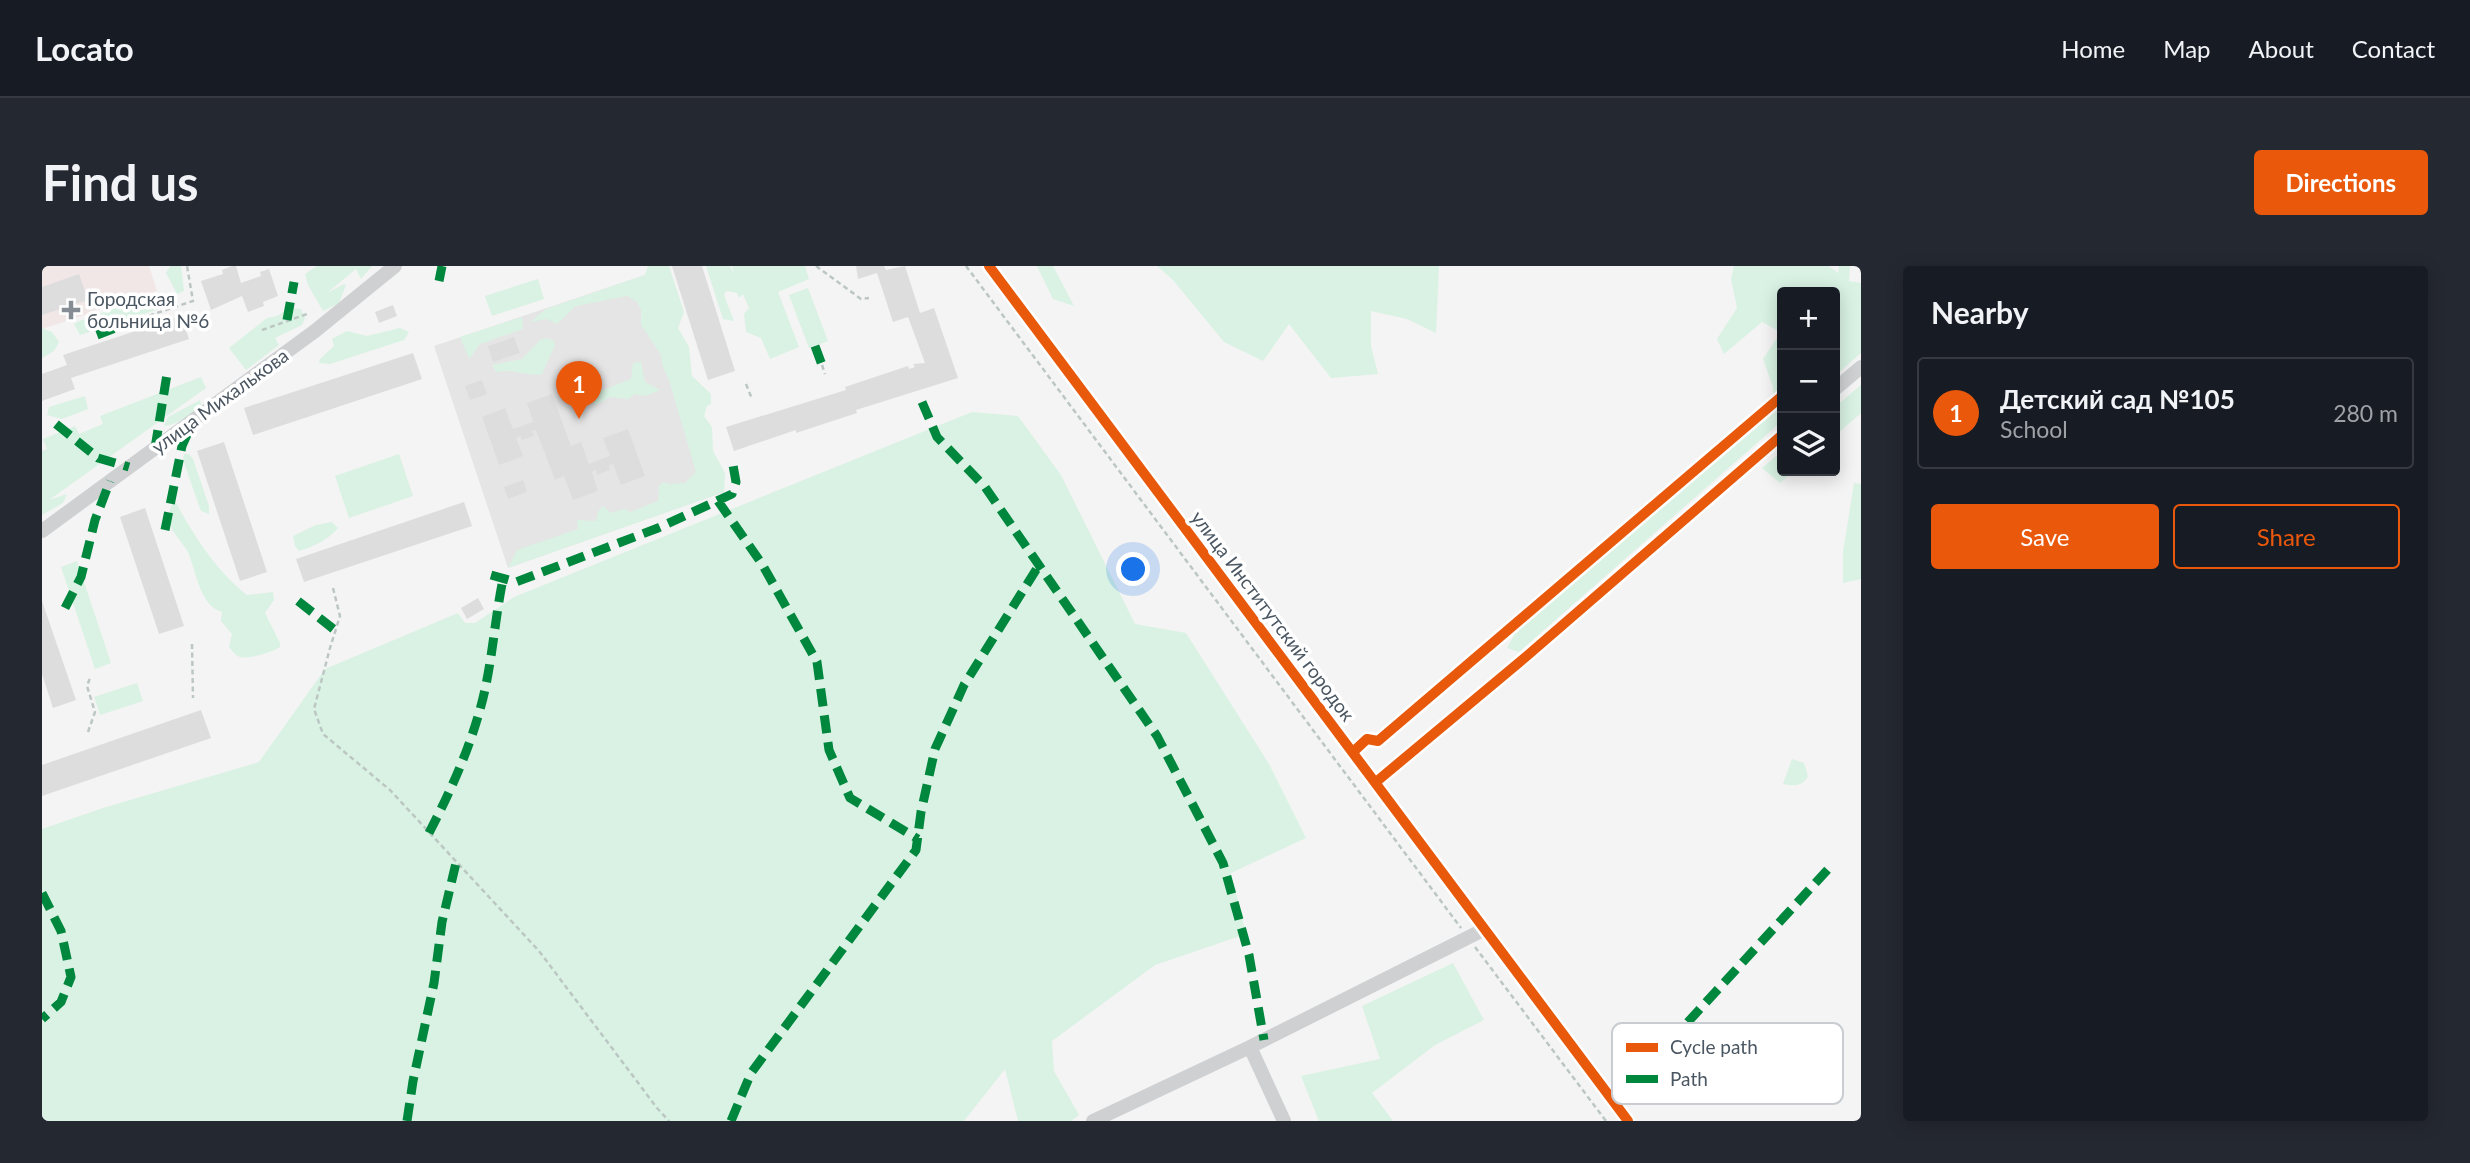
<!DOCTYPE html>
<html lang="en">
<head>
<meta charset="utf-8">
<style>
  body { margin:0; font-family:Lato,sans-serif; background:#242831; color:#f1f3f6 }
  .controls { position:absolute; right:21px; top:21px; display:grid; overflow:hidden; border-radius:7px; box-shadow:0 4px 18px #0003 }
  .controls button { width:63px; height:63px; display:grid; place-items:center; padding:0; border:0; border-bottom:2px solid #363941; background:#171b24; color:#f1f3f6; font:35px sans-serif }
  .you { position:absolute; left:1092px; top:304px; width:24px; height:24px; margin:-18px; border:5px solid #fff; border-radius:50%; background:#1a73e8; box-shadow:0 0 0 10px #1a73e833 }
  .badge { display:grid; place-items:center; width:46px; height:46px; border-radius:50%; background:#ea580c; color:#fff; font-size:23px; font-weight:700 }
  .pin { position:absolute; translate:-50% -58px; filter:drop-shadow(0 2px 4px #0008) }
  .pin::after { content:''; position:absolute; top:37px; width:24px; height:21px; background:inherit; clip-path:polygon(0 0,100% 0,50% 100%) }
  .list { margin:0; padding:0; list-style:none }
  h2 { display:flex; justify-content:space-between; align-items:center; height:91px; margin:0; padding:0 28px; font-size:30px }
  h2 small { font-size:23px; font-weight:400; color:#9ea1a6 }
  .list li { display:grid; grid-template-columns:46px 1fr auto; gap:21px; align-items:center; box-sizing:border-box; height:112px; margin:0 14px 14px; padding:0 14px; border:2px solid #363941; border-radius:7px }
  .list b { display:block; font-size:26px; white-space:nowrap }
  .list p { margin:0; font-size:23px; white-space:nowrap; color:#9ea1a6 }
  .list em { font-size:23px; font-style:normal; color:#9ea1a6 }
  .actions { display:flex; gap:14px; padding:21px 28px }
  .actions a { flex:1; padding:16px 0; border:2px solid #ea580c; border-radius:7px; text-align:center; font-size:24px; color:#ea580c }
  .actions .main { background:#ea580c; color:#fff }
  .icon { flex:none; width:38px; height:38px; fill:none; stroke:currentColor; stroke-width:2; stroke-linecap:round; stroke-linejoin:round }
  .map { position:relative; flex:none; width:1819px; height:855px; overflow:hidden; border-radius:7px }
  header { display:flex; align-items:center; gap:42px; box-sizing:border-box; height:98px; padding:0 35px; background:#171b24; border-bottom:2px solid #363941 }
  header strong { font-size:33px }
  nav { display:flex; gap:38px; margin-inline-start:auto; font-size:24px }
  .intro { display:flex; align-items:center; justify-content:space-between; box-sizing:border-box; height:168px; padding:0 42px }
  h1 { margin:0; font-size:49px }
  .button { padding:18px 32px; border-radius:7px; background:#ea580c; color:#fff; font-size:24px; font-weight:700 }
  main { display:flex; gap:42px; padding:0 42px }
  aside { flex:1; background:#171b24; border-radius:7px; box-shadow:0 4px 18px #0003 }
  .map>svg:first-child { display:block }
</style>
</head>
<body>
<header>
<strong>Locato</strong>
<nav><a>Home</a><a>Map</a><a>About</a><a>Contact</a></nav>
</header>
<div class="intro"><h1>Find us</h1><a class="button">Directions</a></div>
<main>
<div class="map">
<svg width="1819" height="855" viewBox="0 0 1819 855">
  <rect width="100%" height="100%" fill="#f4f4f4"/>
  <path fill="#e6e5e6" d="M 609,7 L 682,226 L 466,302 L 392,80 Z"/>
  <path fill="#f1e7e6" d="M 0,0 L 107,0 L 115,25 L 0,63 Z"/>
  <path fill="#d9f2e3" d="M 128,0 L 139,0 L 142,25 L 135,28 L 124,7 Z
    M 275,0 L 330,0 L 319,13 L 314,3 L 285,27 L 302,18 L 304,19 L 297,37 L 281,45 L 266,19 L 263,8 Z
    M 606,0 L 627,0 L 642,46 L 636,62 L 647,81 L 650,110 L 669,128 L 669,138 L 665,140 L 662,150 L 670,161 L 671,185 L 683,207 L 682,226 L 466,302 L 475,284 L 536,263 L 535,254 L 554,255 L 556,246 L 561,240 L 569,247 L 582,243 L 588,246 L 616,235 L 617,220 L 621,216 L 629,218 L 643,217 L 654,206 L 627,114 L 620,99 L 619,89 L 599,59 L 599,44 L 595,36 L 585,30 L 534,40 L 515,58 L 505,53 L 488,56 L 504,43 L 603,9 Z
    M 664,0 L 688,0 L 692,8 L 690,0 L 763,0 L 767,13 L 736,26 L 757,81 L 728,93 L 719,72 L 704,66 L 702,48 L 707,42 L 701,28 L 697,32 L 695,27 L 684,25 L 682,29 L 692,55 L 681,53 Z
    M 995,0 L 1011,0 L 1032,40 L 1011,33 Z
    M 1115,0 L 1397,0 L 1394,67 L 1365,53 L 1329,45 L 1329,80 L 1336,108 L 1289,112 L 1247,58 L 1221,95 L 1182,76 L 1131,14 Z
    M 1692,0 L 1787,0 L 1796,7 L 1797,0 L 1808,0 L 1807,15 L 1819,17 L 1819,87 L 1793,110 L 1793,26 L 1740,26 L 1740,155 L 1477,386 L 1465,382 L 1478,358 L 1731,140 L 1731,121 L 1721,93 L 1739,66 L 1720,56 L 1682,88 L 1675,73 L 1695,42 L 1689,13 Z
    M 496,13 L 502,33 L 450,50 L 443,30 Z
    M 766,22 L 786,75 L 767,82 L 747,29 Z
    M 118,26 L 120,27 L 123,41 L 38,69 L 32,58 L 35,56 Z
    M 247,42 L 259,43 L 263,52 L 260,59 L 233,72 L 237,79 L 204,104 L 187,82 L 225,52 L 235,50 Z
    M 480,51 L 481,63 L 438,78 L 427,93 L 418,71 Z
    M 0,62 L 10,66 L 17,76 L 12,85 L 0,92 Z
    M 358,62 L 367,66 L 362,74 L 288,98 L 277,97 L 278,93 L 292,80 L 290,73 L 305,65 L 325,70 Z
    M 505,72 L 512,75 L 513,79 L 500,108 C 484,111 470,102 454,106 L 450,99 L 480,93 L 498,74 Z
    M 599,96 L 603,116 L 618,124 L 603,130 L 593,128 L 586,133 L 568,131 L 554,139 L 549,134 L 551,128 L 589,113 L 591,97 Z
    M 159,111 L 164,122 L 7,234 L 25,228 L 21,237 L 0,249 L 0,185 L 5,183 L 1,173 L 33,160 L 37,168 L 61,158 L 58,150 Z
    M 1819,119 L 1819,147 L 1793,170 L 1793,141 Z
    M 43,130 L 46,143 L 20,153 L 5,149 L 7,141 Z
    M 158,134 L 159,139 C 147,149 138,158 122,160 L 126,151 Z
    M 930,146 L 976,150 L 1019,209 L 1093,358 L 1144,367 L 1227,498 L 1264,572 L 1189,607 L 1204,668 L 1113,699 L 1010,775 L 1012,805 L 1037,849 L 1029,855 L 976,855 L 963,803 L 922,855 L 0,855 L 0,563 L 61,542 L 217,496 L 283,403 L 416,347 L 423,357 L 433,357 L 472,331 Z
    M 1740,185 L 1740,205 L 1752,205 L 1738,217 L 1720,202 Z
    M 142,188 L 147,188 L 151,193 L 167,240 L 167,248 L 159,245 L 141,194 Z
    M 357,188 L 371,230 L 307,252 L 293,210 Z
    M 1812,217 L 1819,218 L 1819,313 L 1801,317 L 1801,286 Z
    M 132,233 C 150,267 174,305 205,329 L 231,326 L 232,334 L 223,347 L 238,377 L 238,381 C 231,386 203,395 196,390 C 193,389 189,383 187,381 L 190,368 L 179,355 L 180,346 C 158,340 154,305 146,286 C 141,277 132,269 128,259 C 125,251 129,240 132,233 Z
    M 290,256 L 296,262 C 287,273 271,281 257,285 L 253,280 L 251,270 L 274,259 Z
    M 35,295 L 69,397 L 53,403 L 19,301 Z
    M 95,417 L 101,435 L 58,449 L 52,431 Z
    M 1750,493 L 1762,497 L 1766,510 C 1760,521 1752,520 1741,518 Z
    M 1411,697 L 1442,754 L 1393,779 L 1330,827 L 1351,855 L 1277,855 L 1259,810 L 1338,793 L 1320,740 Z"/>
  <path fill="#ddddde" d="M 190,0 L 194,0 L 199,17 L 219,10 L 218,6 L 227,3 L 236,30 L 221,36 L 222,40 L 206,46 L 200,30 L 169,44 L 159,15 L 181,8 L 180,4 Z
    M 630,0 L 660,0 L 693,105 L 666,114 Z
    M 814,0 L 842,0 L 844,4 L 863,0 L 878,47 L 892,42 L 916,112 L 814,144 L 815,147 L 754,167 L 754,164 L 692,185 L 684,161 L 804,124 L 803,121 L 866,100 L 867,103 L 873,101 L 871,98 L 883,97 L 866,51 L 851,56 L 835,7 L 816,13 Z
    M 37,8 L 46,34 L 0,49 L 0,21 Z
    M 351,39 L 355,50 L 337,57 L 333,46 Z
    M 139,50 L 147,73 L 29,112 L 33,123 L 0,135 L 0,108 L 25,99 L 21,89 Z
    M 472,71 L 478,87 L 451,96 L 446,80 Z
    M 371,87 L 380,113 L 211,169 L 202,142 Z
    M 440,114 L 445,128 L 428,134 L 423,120 Z
    M 510,128 L 529,180 L 539,176 L 547,198 L 568,190 L 561,172 L 586,163 L 603,210 L 579,219 L 571,198 L 567,199 L 568,204 L 555,209 L 554,204 L 550,206 L 556,225 L 531,234 L 522,210 L 513,214 L 494,164 L 490,165 L 492,170 L 480,174 L 478,170 L 474,172 L 481,190 L 457,199 L 440,151 L 463,142 L 471,163 L 491,156 L 485,137 Z
    M 182,176 L 225,306 L 198,315 L 155,185 Z
    M 481,214 L 485,226 L 466,233 L 462,221 Z
    M 422,236 L 430,260 L 262,316 L 254,293 Z
    M 103,242 L 142,360 L 117,368 L 78,251 Z
    M 436,332 L 442,343 L 425,353 L 419,342 Z
    M 0,335 L 34,434 L 11,442 L 0,408 Z
    M 159,444 L 169,472 L 0,530 L 0,499 Z"/>
  <g fill="none" stroke-linecap="round" stroke-linejoin="round">
    <path stroke="#bcc7c4" stroke-width="2.5" stroke-dasharray="5 3.5" stroke-linecap="butt" d="M 774,0 L 819,33 L 827,32
      M 924,0 L 1419,662
      M 91,55 L 151,35 L 145,0
      M 220,64 L 265,48
      M 780,99 L 783,108
      M 704,118 L 710,133
      M 291,322 L 298,350 L 288,382 L 272,443 L 281,468 L 348,524 L 497,685 L 615,842 L 627,855
      M 150,378 L 151,432
      M 46,466 L 53,446 L 45,420 L 48,412
      M 1433,681 L 1564,855"/>
    <path stroke="#ced0d2" stroke-width="14" d="M 947,0 L 1586,855
      M 1793,123 L 1819,101
      M 0,265 L 273,65 L 353,0
      M 1334,516 L 1486,389 L 1740,169
      M 1208,781 L 1242,855
      M 1051,855 L 1208,781 L 1443,663"/>
    <path stroke="#00873e" stroke-width="9" stroke-dasharray="18 9" stroke-linecap="butt" d="M 397,15 L 400,0
      M 245,54 L 252,16
      M 55,69 L 91,55
      M 773,80 L 780,99
      M 880,136 L 895,171 L 943,221 L 1115,470 L 1181,597 L 1207,689 L 1222,774
      M 14,158 L 56,192 L 87,201
      M 113,182 L 126,102
      M 676,235 L 720,298 L 775,396 L 787,484 L 808,532 L 876,573
      M 123,264 L 140,180 L 151,155
      M 449,309 L 474,316 L 616,262 L 690,228 L 694,216 L 691,199
      M 256,335 L 294,365
      M 23,342 L 39,311 L 53,254 L 68,215
      M 387,567 C 407,528 425,489 437,447 C 450,403 452,357 461,313
      M 0,627 L 19,665 L 29,711 L 19,736 L 0,753
      M 1570,833 L 1591,816 L 1788,601
      M 365,855 L 371,815 L 392,717 L 400,656 L 414,597
      M 689,855 L 709,807 L 874,584 L 879,546 L 893,483 L 922,419 L 997,299"/>
    <g stroke="#fff" stroke-width="15">
      <path id="cycleway" d="M 947,0 L 1586,855
        M 1311,486 L 1325,473 L 1336,475 L 1740,130
        M 1334,516 L 1486,389 L 1740,169"/>
    </g>
    <use href="#cycleway" stroke="#e8590c" stroke-width="10"/>
  </g>
  <path fill="#868d94" stroke="#fff" stroke-width="2.5" d="M25.5 33.5h7v7h7v7h-7v7h-7v-7h-7v-7h7z"/>
  <g text-anchor="middle" stroke-width="7" stroke-linejoin="round" paint-order="stroke">
    <g font-size="19" fill="#4a5661" stroke="#fff" text-anchor="start">
      <text x="45" y="40">Городская<tspan x="45" dy="22">больница №6</tspan></text>
    </g>
    <g font-size="19" fill="#4a5661" stroke="#fff">
      <text transform="translate(178 135) rotate(-36)" y="7">улица Михалькова</text>
      <text transform="translate(1231 350) rotate(53)" y="7">улица Институтский городок</text>
    </g>
  </g>
  <rect x="1570" y="757" width="231" height="81" rx="10" fill="#fff" stroke="#c9ccd0" stroke-width="2"/>
  <rect x="1584" y="777" width="32" height="9" fill="#e8590c"/>
  <rect x="1584" y="809" width="32" height="8" fill="#00873e"/>
  <g font-size="19" fill="#4a5661">
    <text x="1628" y="788">Cycle path</text>
    <text x="1628" y="820">Path</text>
  </g>
</svg>
<div class="controls">
<button>+</button>
<button>−</button>
<button><svg class="icon" aria-label="layers" viewBox="0 0 24 24"><path d="M12 4l9 5-9 5-9-5zM3 14l9 5 9-5"/></svg></button>
</div>
<div class="you"></div>
<div class="pin badge" style="left:537px;top:153px">1</div>
</div>
<aside>
<h2>Nearby<small></small></h2>
<ul class="list">
<li><span class="badge">1</span><div><b>Детский сад №105</b><p>School</p></div><em>280 m</em></li>
</ul>
<div class="actions"><a class="main">Save</a><a>Share</a></div>
</aside>
</main>
</body>
</html>
